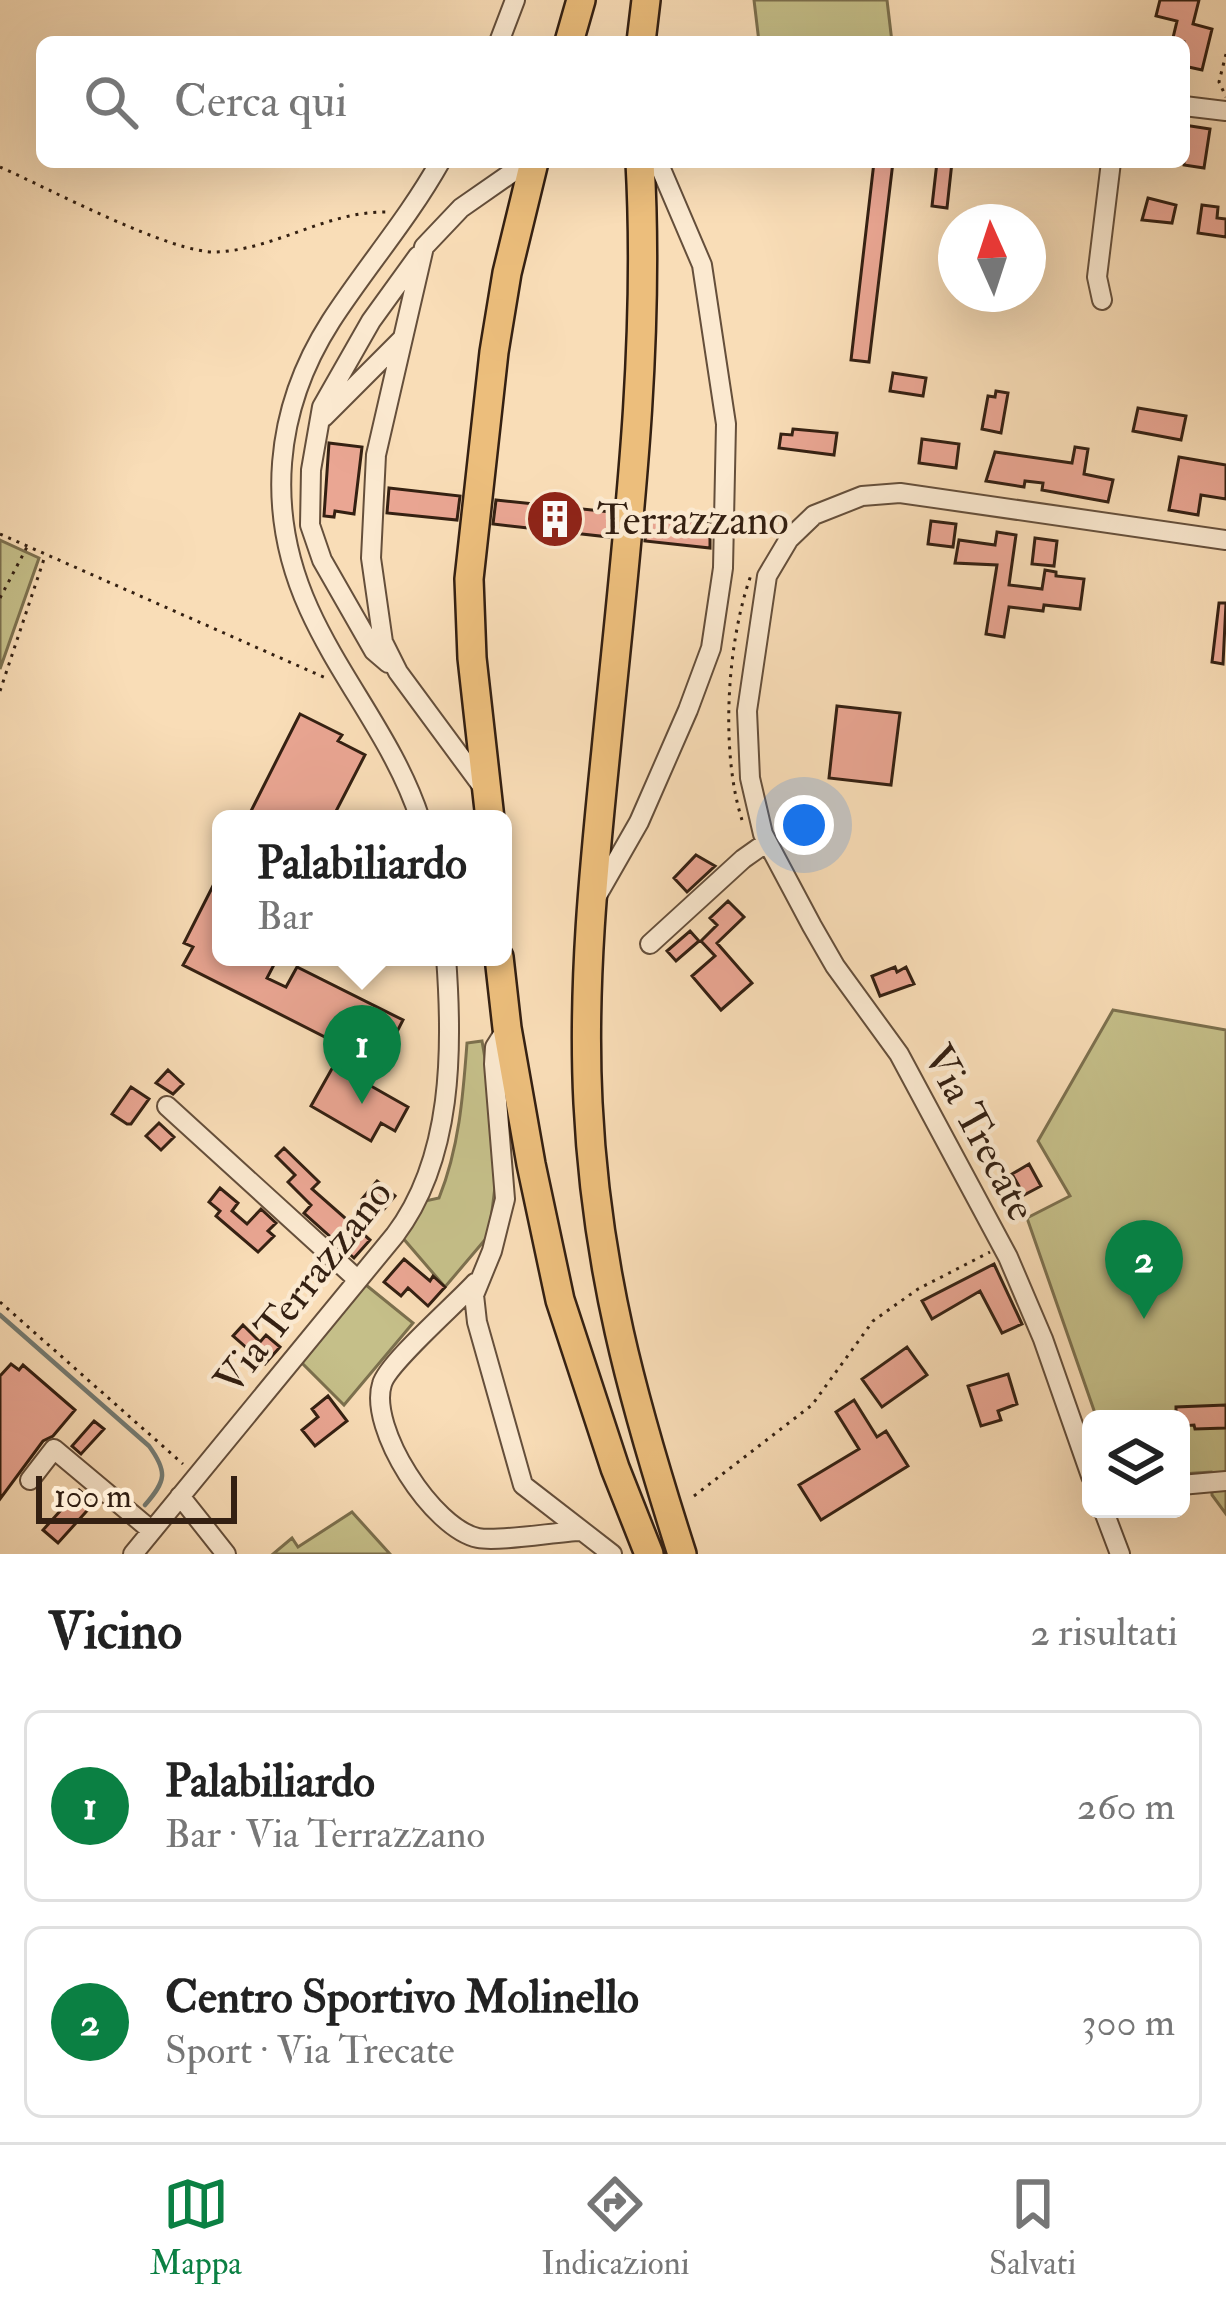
<!DOCTYPE html>
<html lang="it">
<head>
<meta charset="utf-8">
<style>
  body { margin:0; font-family:"IM FELL Double Pica",serif; background:#f6f6f6; color:#222 }
  .controls { position:absolute; right:36px; bottom:36px; display:grid; overflow:hidden; border-radius:18px; box-shadow:0 12px 48px #0002 }
  .controls button { width:108px; height:108px; display:grid; place-items:center; padding:0; border:0; border-bottom:3px solid #e0e0e0; background:#fff; color:#222; font:60px sans-serif }
  .compass { position:absolute; left:938px; top:204px; width:108px; height:108px; border-radius:50%; background:#fff; box-shadow:0 12px 48px #0002; rotate:357deg }
  .scale { position:absolute; left:36px; bottom:30px; width:201px; box-sizing:border-box; padding-left:12px; border:6px solid #342012; border-top:0; font-size:33px; line-height:42px; white-space:nowrap; color:#342012; -webkit-text-stroke:9px #fbe9d0; paint-order:stroke }
  .you { position:absolute; left:804px; top:825px; width:42px; height:42px; margin:-30px; border:9px solid #fff; border-radius:50%; background:#1a73e8; box-shadow:0 0 0 18px #1a73e833 }
  .badge { display:grid; place-items:center; width:78px; height:78px; border-radius:50%; background:#0b8043; color:#fff; font-size:39px; font-weight:700 }
  .pin { position:absolute; translate:-50% -99px; filter:drop-shadow(0 3px 6px #0008) }
  .pin::after { content:''; position:absolute; top:63px; width:42px; height:36px; background:inherit; clip-path:polygon(0 0,100% 0,50% 100%) }
  .popup { position:absolute; left:212px; top:810px; width:300px; height:156px; box-sizing:border-box; display:grid; place-content:center; border-radius:18px; background:#fff; filter:drop-shadow(0 3px 9px #0005); font-size:39px; white-space:nowrap; color:#767676 }
  .popup b { font-size:45px; color:#222 }
  .popup::after { content:''; position:absolute; left:50%; top:100%; margin-left:-24px; border:24px solid transparent; border-top-color:#fff }
  .list { margin:0; padding:0; list-style:none }
  h2 { display:flex; justify-content:space-between; align-items:center; height:156px; margin:0; padding:0 48px; font-size:51px }
  h2 small { font-size:39px; font-weight:400; color:#767676 }
  .list li { display:grid; grid-template-columns:78px 1fr auto; gap:36px; align-items:center; box-sizing:border-box; height:192px; margin:0 24px 24px; padding:0 24px; border:3px solid #e0e0e0; border-radius:18px }
  .list b { display:block; font-size:45px; white-space:nowrap }
  .list p { margin:0; font-size:39px; white-space:nowrap; color:#767676 }
  .list em { font-size:39px; font-style:normal; color:#767676 }
  .icon { flex:none; width:66px; height:66px; fill:none; stroke:currentColor; stroke-width:2; stroke-linecap:round; stroke-linejoin:round }
  .map { position:relative; flex:none; width:1226px; height:1554px; overflow:hidden }
  .search { position:absolute; background:#fff; box-shadow:0 12px 48px #0002; left:36px; right:36px; top:36px; height:132px; display:flex; align-items:center; gap:30px; box-sizing:border-box; padding:0 42px; border-radius:18px; color:#767676; font-size:45px }
  .sheet { height:588px; background:#fff }
  nav { display:flex; justify-content:space-around; align-items:center; box-sizing:border-box; height:168px; border-top:3px solid #e0e0e0; background:#fff; font-size:33px; color:#767676 }
  nav a { display:grid; justify-items:center; gap:6px }
  nav .on { color:#0b8043 }
  .map>svg:first-child { display:block }
</style>
</head>
<body>
<div class="map">
<svg width="1226" height="1554" viewBox="0 0 1226 1554">
  <rect width="100%" height="100%" fill="#f9ddb7"/>
  <filter id="stains"><feTurbulence type="fractalNoise" baseFrequency=".00167" numOctaves="4"/><feColorMatrix values="0 0 0 0 .2 0 0 0 0 .09 0 0 0 0 .02 0 0 0 .5 -.17"/></filter>
  <radialGradient id="worn" r=".72"><stop offset=".6" stop-color="#630" stop-opacity="0"/><stop offset="1" stop-color="#630" stop-opacity=".3"/></radialGradient>
  <path fill="#c5bf89" stroke="#7c704e" stroke-width="3" d="M 754,0 L 887,0 L 892,42 L 759,42 Z
    M 0,540 L 39,558 L 0,669 Z
    M 1113,1010 L 1226,1030 L 1226,1514 L 1212,1495 L 1211,1472 L 1181,1474 L 1181,1419 L 1097,1419 L 1027,1218 L 1070,1196 L 1038,1141 Z
    M 482,1041 L 497,1128 L 495,1187 L 489,1235 L 445,1287 L 402,1237 L 425,1201 L 439,1198 C 459,1148 463,1097 467,1043 Z
    M 366,1285 L 413,1323 L 344,1405 L 302,1363 L 340,1309 Z
    M 352,1512 L 390,1554 L 273,1554 L 292,1538 L 298,1547 Z"/>
  <g fill="none" stroke-linecap="round" stroke-linejoin="round">
    <path stroke="#757c74" stroke-width="4.5" d="M 0,1315 L 149,1446 C 168,1472 166,1481 145,1505"/>
  </g>
  <path fill="#eaa693" stroke="#342012" stroke-width="3" d="M 1160,0 L 1199,0 L 1193,24 L 1212,29 L 1202,70 L 1184,66 L 1184,42 L 1172,42 L 1177,21 L 1156,16 Z
    M 1184,125 L 1210,129 L 1204,168 L 1184,165 Z
    M 874,162 L 893,162 L 869,362 L 851,360 Z
    M 937,162 L 952,162 L 947,208 L 932,206 Z
    M 1148,198 L 1176,205 L 1172,223 L 1142,220 Z
    M 1202,205 L 1218,207 L 1217,218 L 1226,219 L 1226,237 L 1198,233 Z
    M 893,373 L 926,378 L 923,396 L 890,391 Z
    M 996,391 L 1008,393 L 1001,433 L 982,429 L 988,396 L 995,397 Z
    M 1138,408 L 1186,416 L 1181,440 L 1133,431 Z
    M 793,429 L 837,433 L 834,455 L 779,448 L 781,434 L 792,435 Z
    M 922,439 L 959,444 L 956,468 L 919,463 Z
    M 329,443 L 362,447 L 354,514 L 335,511 L 334,517 L 324,516 Z
    M 1075,447 L 1088,449 L 1084,474 L 1113,480 L 1108,502 L 1042,490 L 1043,483 L 1025,481 L 1024,487 L 986,481 L 995,452 L 1072,463 Z
    M 1179,457 L 1226,465 L 1226,499 L 1201,495 L 1198,515 L 1169,510 Z
    M 389,488 L 460,496 L 457,520 L 387,513 Z
    M 496,500 L 611,512 L 609,537 L 493,524 Z
    M 647,516 L 710,523 L 710,548 L 645,541 Z
    M 931,521 L 956,524 L 953,547 L 928,544 Z
    M 997,532 L 1016,535 L 1009,585 L 1042,589 L 1045,570 L 1056,572 L 1056,576 L 1084,579 L 1080,609 L 1044,605 L 1043,611 L 1009,607 L 1004,637 L 986,634 L 997,565 L 955,563 L 959,540 L 995,545 Z
    M 1035,538 L 1057,541 L 1054,566 L 1032,564 Z
    M 1219,603 L 1226,603 L 1223,664 L 1212,662 Z
    M 837,706 L 900,713 L 891,785 L 829,778 Z
    M 300,714 L 342,735 L 338,741 L 365,755 L 332,819 L 247,819 Z
    M 696,855 L 715,866 L 687,892 L 674,878 Z
    M 221,870 L 221,957 L 278,957 L 267,978 L 286,987 L 297,967 L 403,1020 L 380,1065 L 183,965 L 193,947 L 184,943 Z
    M 728,901 L 744,917 L 717,943 L 752,983 L 721,1010 L 692,976 L 715,956 L 701,941 L 717,925 L 710,918 Z
    M 690,931 L 699,941 L 676,961 L 667,951 Z
    M 895,967 L 897,972 L 906,967 L 914,984 L 880,996 L 872,976 Z
    M 334,1065 L 408,1107 L 395,1131 L 381,1123 L 371,1141 L 311,1106 Z
    M 168,1070 L 183,1084 L 173,1094 L 156,1083 Z
    M 131,1087 L 149,1099 L 131,1124 L 127,1124 L 112,1114 Z
    M 159,1123 L 174,1137 L 161,1150 L 146,1136 Z
    M 284,1148 L 319,1182 L 312,1189 L 370,1240 L 354,1258 L 304,1213 L 311,1205 L 288,1182 L 295,1175 L 276,1156 Z
    M 1029,1164 L 1041,1186 L 1024,1195 L 1012,1174 Z
    M 377,1181 L 395,1196 L 380,1214 L 362,1199 Z
    M 220,1188 L 238,1203 L 232,1211 L 247,1224 L 261,1209 L 276,1223 L 268,1231 L 274,1236 L 258,1252 L 216,1216 L 220,1211 L 209,1202 Z
    M 404,1259 L 430,1281 L 433,1276 L 445,1287 L 428,1306 L 408,1288 L 401,1296 L 384,1282 Z
    M 994,1264 L 1022,1324 L 1002,1333 L 980,1291 L 932,1319 L 922,1301 Z
    M 243,1325 L 260,1342 L 266,1335 L 280,1347 L 265,1364 L 233,1336 Z
    M 907,1347 L 927,1375 L 882,1407 L 862,1379 Z
    M 11,1364 L 19,1370 L 23,1365 L 75,1410 L 53,1436 L 43,1441 L 0,1499 L 0,1376 Z
    M 1008,1374 L 1017,1404 L 998,1411 L 1001,1420 L 981,1426 L 968,1386 Z
    M 328,1396 L 347,1421 L 315,1446 L 302,1430 L 318,1417 L 312,1409 Z
    M 854,1400 L 877,1437 L 886,1431 L 908,1466 L 821,1520 L 799,1485 L 859,1449 L 836,1412 Z
    M 1226,1405 L 1226,1428 L 1195,1429 L 1194,1425 L 1181,1426 L 1181,1419 L 1176,1419 L 1176,1407 Z
    M 94,1421 L 104,1429 L 81,1454 L 72,1446 Z
    M 79,1490 L 94,1503 L 58,1543 L 43,1530 Z"/>
  <g fill="none" stroke-linecap="round" stroke-linejoin="round">
    <g stroke="#654f3b" stroke-width="22">
      <path id="minor" d="M 499,42 L 515,0
        M 1184,106 L 1226,111
        M 1102,300 L 1097,277 L 1111,162
        M 324,417 L 401,340
        M 388,663 L 374,651 L 322,560 L 310,525 L 311,470 L 322,407 L 371,321 L 418,256
        M 485,790 L 398,672 L 383,642 L 371,558 L 376,455 L 424,247 L 461,208 L 527,162
        M 420,819 C 395,742 342,682 309,609 C 265,512 274,410 331,321 C 366,267 408,219 440,162
        M 595,899 L 639,822 L 688,710 L 711,648 L 723,568 L 726,424 L 702,265 L 658,162
        M 650,944 L 743,859 L 767,842
        M 507,1028 L 495,1047 L 494,1064 L 505,1199 L 492,1251 L 474,1295 L 477,1322 L 523,1485 L 612,1554
        M 167,1106 L 358,1280
        M 475,1283 C 456,1304 387,1364 382,1384 C 368,1428 433,1529 478,1538 C 498,1542 556,1532 580,1531
        M 1091,1476 L 1043,1339 L 1008,1257 L 899,1054 L 835,966 L 812,926 L 763,834 L 750,778 L 747,711 L 767,576 L 789,539 L 814,515 L 862,496 L 900,493 L 1226,540
        M 30,1480 L 54,1449 L 152,1531
        M 1181,1485 L 1226,1481
        M 180,1496 L 226,1554
        M 1103,1509 L 1120,1554
        M 133,1554 L 395,1235 C 453,1158 453,1049 446,957"/>
    </g>
    <g stroke="#342012" stroke-width="32">
      <path id="highway" d="M 569,42 L 581,0
        M 641,42 L 646,0
        M 640,162 C 651,359 625,554 606,750 C 594,867 582,985 588,1103 C 596,1268 632,1398 682,1554
        M 490,819 L 472,658 L 469,579 L 494,352 L 507,273 L 534,162
        M 499,957 L 507,1028 L 531,1164 L 560,1300 L 615,1468 L 649,1554"/>
    </g>
    <path stroke="#342012" stroke-width="3" stroke-dasharray="3 6" stroke-linecap="butt" d="M 1226,54 L 1219,82 L 1226,97
      M 0,167 C 48,188 171,254 217,252 C 277,249 328,210 390,212
      M 0,534 L 328,679
      M 0,598 L 27,547
      M 0,691 L 45,556
      M 742,820 C 720,751 727,642 751,575
      M 0,1302 L 183,1464
      M 694,1496 L 812,1405 L 873,1321 L 918,1289 L 990,1252"/>
    <use href="#minor" stroke="#fbe9d0" stroke-width="18"/>
    <use href="#highway" stroke="#ecbe7c" stroke-width="27"/>
  </g>
  <defs>
    <g id="building-disc" transform="scale(3)"><circle r="9.5" fill="#8f2418" stroke="#fbe9d0"/><path d="M-4-6H4V6H1V3H-1V6H-4ZM-2.5-4.3h1.7v1.8h-1.7ZM.8-4.3h1.7v1.8H.8ZM-2.5-1h1.7V.8h-1.7ZM.8-1h1.7V.8H.8Z" fill="#fff"/></g>
  </defs>
  <g fill-rule="evenodd">
    <use href="#building-disc" x="555" y="519"/>
  </g>
  <g text-anchor="middle" stroke-width="9" stroke-linejoin="round" paint-order="stroke">
    <g font-size="42" fill="#342012" stroke="#fbe9d0" text-anchor="start">
      <text x="597" y="534">Terrazzano</text>
    </g>
    <g font-size="42" fill="#342012" stroke="#fbe9d0">
      <text transform="translate(981 1132) rotate(62)" y="15">Via Trecate</text>
      <text transform="translate(302 1286) rotate(-52)" y="15">Via Terrazzano</text>
    </g>
  </g>
  <rect width="100%" height="100%" filter="url(#stains)"/>
  <rect width="100%" height="100%" fill="url(#worn)"/>
</svg>
<div class="controls">
<button><svg class="icon" aria-label="layers" viewBox="0 0 24 24"><path d="M12 4l9 5-9 5-9-5zM3 14l9 5 9-5"/></svg></button>
</div>
<svg class="compass" viewBox="-18 -18 36 36"><path d="M0-13l5 13h-10z" fill="#e53935"/><path d="M0 13l5-13h-10z" fill="#767676"/></svg>
<div class="scale">100 m</div>
<div class="you"></div>
<div class="pin badge" style="left:362px;top:1104px">1</div>
<div class="popup"><b>Palabiliardo</b>Bar</div>
<div class="pin badge" style="left:1144px;top:1319px">2</div>
<div class="search"><svg class="icon" aria-label="search" viewBox="0 0 24 24"><circle cx="10" cy="10" r="6"/><path d="M15 15l6 6"/></svg>Cerca qui</div>
</div>
<section class="sheet">
<h2>Vicino<small>2 risultati</small></h2>
<ul class="list">
<li><span class="badge">1</span><div><b>Palabiliardo</b><p>Bar · Via Terrazzano</p></div><em>260 m</em></li>
<li><span class="badge">2</span><div><b>Centro Sportivo Molinello</b><p>Sport · Via Trecate</p></div><em>300 m</em></li>
</ul>
</section>
<nav>
<a class="on"><svg class="icon" aria-label="map" viewBox="0 0 24 24"><path d="M3 6l6-2 6 2 6-2v14l-6 2-6-2-6 2zM9 4v14M15 6v14"/></svg>Mappa</a>
<a><svg class="icon" aria-label="directions" viewBox="0 0 24 24"><path d="M12 3l9 9-9 9-9-9zM9 14v-3h6M13 9l2 2-2 2"/></svg>Indicazioni</a>
<a><svg class="icon" aria-label="saved" viewBox="0 0 24 24"><path d="M7 4h10v16l-5-4-5 4z"/></svg>Salvati</a>
</nav>
</body>
</html>
